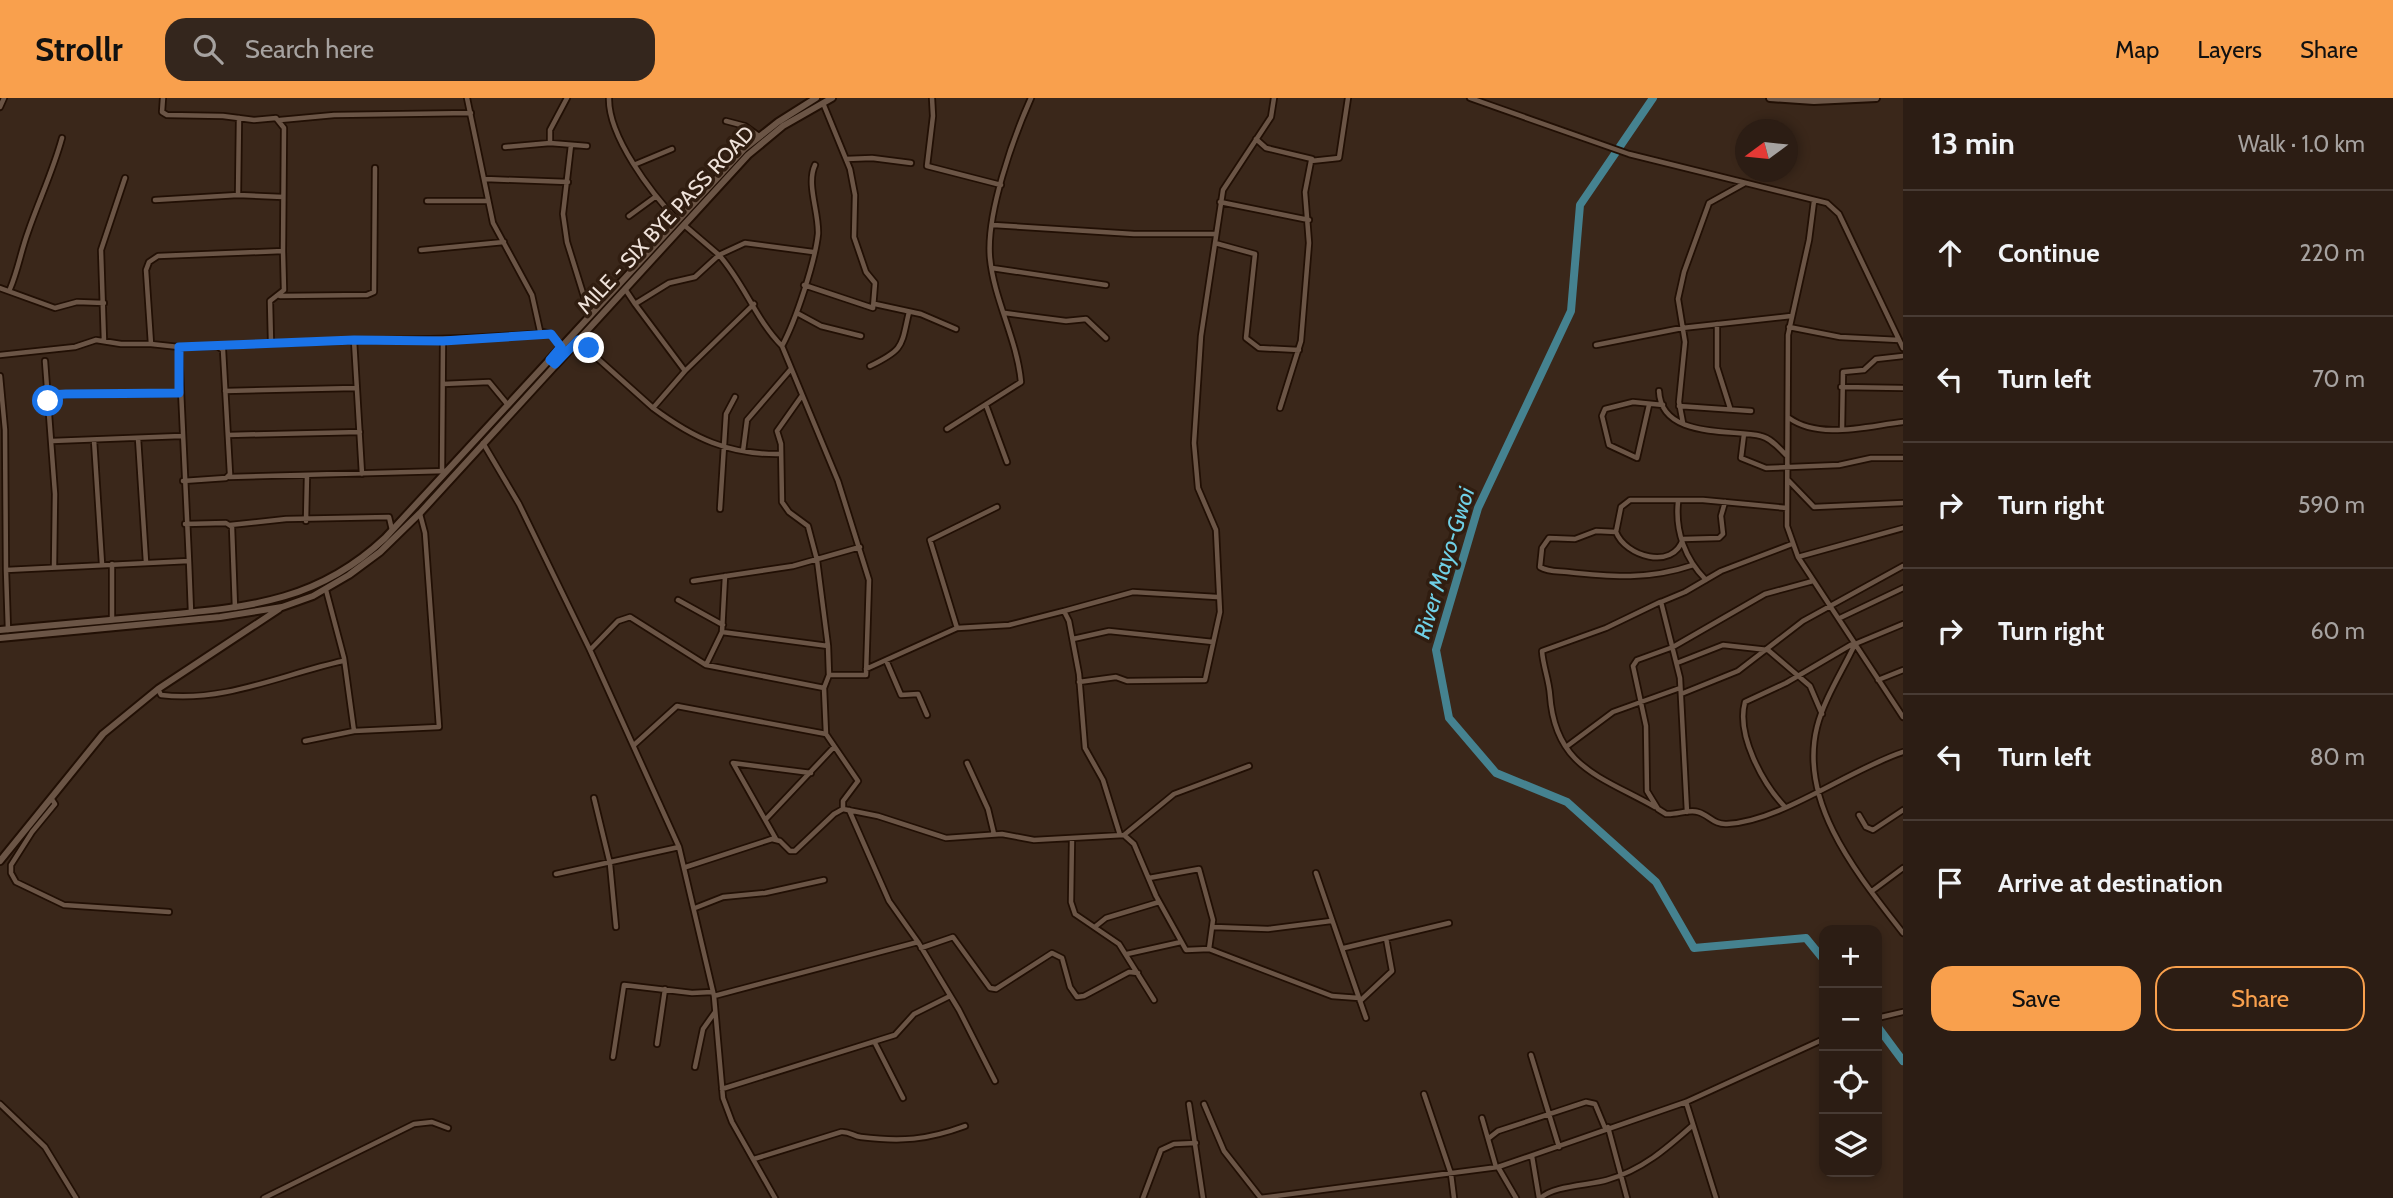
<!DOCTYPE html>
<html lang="en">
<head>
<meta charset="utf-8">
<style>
  body { margin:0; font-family:Cabin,sans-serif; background:#34261d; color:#f1f3f6 }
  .controls { position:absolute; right:21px; bottom:21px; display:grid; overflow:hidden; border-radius:14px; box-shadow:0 4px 10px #0003 }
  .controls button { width:63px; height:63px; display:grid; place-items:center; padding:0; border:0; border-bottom:2px solid #483b34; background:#2c1d14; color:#f1f3f6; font:35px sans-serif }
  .compass { position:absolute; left:1735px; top:21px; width:63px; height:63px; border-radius:50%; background:#2c1d14; box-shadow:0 4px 10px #0003; rotate:255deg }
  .stop { position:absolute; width:21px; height:21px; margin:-16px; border:5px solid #1a73e8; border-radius:50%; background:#fff }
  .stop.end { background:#1a73e8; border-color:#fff; box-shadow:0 2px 7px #0008 }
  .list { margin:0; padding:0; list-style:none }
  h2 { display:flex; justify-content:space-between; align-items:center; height:91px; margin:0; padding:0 28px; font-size:30px }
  h2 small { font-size:23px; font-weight:400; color:#a6a2a0 }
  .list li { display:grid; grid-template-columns:46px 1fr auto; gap:21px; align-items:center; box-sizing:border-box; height:126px; padding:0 28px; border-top:2px solid #483b34 }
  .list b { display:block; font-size:26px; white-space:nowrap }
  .list em { font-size:23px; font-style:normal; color:#a6a2a0 }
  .actions { display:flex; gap:14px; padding:21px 28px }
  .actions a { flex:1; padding:16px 0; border:2px solid #f9a04d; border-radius:21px; text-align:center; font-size:24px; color:#f9a04d }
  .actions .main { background:#f9a04d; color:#111 }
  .icon { flex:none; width:38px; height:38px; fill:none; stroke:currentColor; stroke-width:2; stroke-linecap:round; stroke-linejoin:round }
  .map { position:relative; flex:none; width:1903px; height:1100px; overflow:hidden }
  header { display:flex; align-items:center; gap:42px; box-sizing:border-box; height:98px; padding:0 35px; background:#f9a04d; color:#111 }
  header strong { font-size:33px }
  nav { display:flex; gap:38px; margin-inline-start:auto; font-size:24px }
  .search { width:490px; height:63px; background:#34261d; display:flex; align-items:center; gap:18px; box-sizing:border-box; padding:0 24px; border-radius:21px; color:#a6a2a0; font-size:26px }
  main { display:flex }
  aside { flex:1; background:#2c1d14 }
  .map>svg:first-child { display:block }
</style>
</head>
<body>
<header>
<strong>Strollr</strong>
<div class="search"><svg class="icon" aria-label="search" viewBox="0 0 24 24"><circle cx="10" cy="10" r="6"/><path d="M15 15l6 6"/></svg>Search here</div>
<nav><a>Map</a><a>Layers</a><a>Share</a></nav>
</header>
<main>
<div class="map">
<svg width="1903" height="1100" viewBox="0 0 1903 1100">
  <rect width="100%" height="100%" fill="#3a271a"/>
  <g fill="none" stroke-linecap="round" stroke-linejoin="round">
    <path stroke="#458290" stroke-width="8" d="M 1653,0 L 1580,107 L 1571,213 L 1478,410 L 1436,552 L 1449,620 L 1496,675 L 1567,704 L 1656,784 L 1694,850 L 1806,840 L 1824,862
      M 1877,928 L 1903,963"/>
    <g stroke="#210f04" stroke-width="8">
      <path id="street" d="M 163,0 L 162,14 L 167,17 L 223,18 L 254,22 L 276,20 L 284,30 L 283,153 L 158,158 L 149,164 L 146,172 L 151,246 L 179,249 L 189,463
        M 467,0 L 493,125 L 532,197 L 540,233 L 551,236 L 561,249
        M 609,0 C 608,38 651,95 678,123
        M 932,0 L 933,18 L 927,68 L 1001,87
        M 1470,0 L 1629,56 L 1827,105 L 1839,116 L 1903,250
        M 0,9 L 4,0
        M 280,22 L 334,17 L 471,15
        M 726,23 L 745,28 L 759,38
        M 1256,41 L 1266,50 L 1312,61
        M 550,45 L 550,32 L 567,0
        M 571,47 L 563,116 L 567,144 L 586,205 L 595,213
        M 505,49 L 550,45 L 587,48
        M 846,61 L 872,60 L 911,65
        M 636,66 L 672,51
        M 485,81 L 568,84
        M 238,97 L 239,20
        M 155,102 L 238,97 L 283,99
        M 427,103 L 487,103
        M 1814,103 L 1809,142 L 1788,237 L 1787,428 L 1798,459 L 1903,619
        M 1220,104 L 1309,122
        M 629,118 L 655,99
        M 684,127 L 719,157 L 745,145 L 813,154
        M 993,127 L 1134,136 L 1216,136
        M 1215,145 L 1255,156 L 1246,240 L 1259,250 L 1299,252
        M 421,152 L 504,144
        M 992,170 L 1106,187
        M 804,187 L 873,210 L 875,185 L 866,174 L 854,139 L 855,97 L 850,71 L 823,5
        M 0,190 L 55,210 L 77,204 L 104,205
        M 10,191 C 18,172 21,153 28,134 C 39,102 53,73 62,40
        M 625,191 L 635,206 L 669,185 L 695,179 L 719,157 C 744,185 756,222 782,248 L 838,383 L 869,482 L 866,577 L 829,577
        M 280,198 L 367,197 L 374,194 L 375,70
        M 635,206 L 685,273
        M 875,206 L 921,216 L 956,231
        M 797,215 L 821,228 L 861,238
        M 1005,215 L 1066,223 L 1086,221 L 1106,240
        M 1717,226 L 1717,269 L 1730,310
        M 1789,229 L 1840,239 L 1899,242
        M 354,242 L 362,376
        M 577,242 L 653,310 L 685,273 L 754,206
        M 104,243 L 101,152 L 125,80
        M 271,244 L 270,203 L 284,192 L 283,153
        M 1596,247 L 1682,230 L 1791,218
        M 221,248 C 328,240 435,245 542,235
        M 782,248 C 796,222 815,164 818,136 C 819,114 806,86 815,67
        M 179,249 L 217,248 L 223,252 L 230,376 L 226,380 L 183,383
        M 0,257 L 75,249 L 96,242 L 121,246 L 151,246
        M 45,263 L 55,396 L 54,469
        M 870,268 C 905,251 901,248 909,214
        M 0,278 L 5,332 L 6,472
        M 443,286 L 489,284 L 508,307
        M 1841,289 L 1903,290
        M 225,293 L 355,290
        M 1659,293 C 1661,341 1731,331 1761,338 C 1771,340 1780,351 1787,358
        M 49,297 L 179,295
        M 801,299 L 777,333 L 781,346 L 782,404 L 789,414 L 808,428 L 817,462 L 828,548 L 829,577 L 824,590 L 826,636 L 858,683 L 843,703 L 843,711
        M 986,307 L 1007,364
        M 1649,307 L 1637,360 L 1609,347 L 1602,318 L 1605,311 L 1633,304 L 1663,307
        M 1679,308 L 1751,313
        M 653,310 C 693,340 729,357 780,356
        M 1280,310 L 1301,243 L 1309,145 L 1305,94 L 1311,63 L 1339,60 L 1348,0
        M 1789,320 C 1820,342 1867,328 1903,324
        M 1683,325 L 1679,304 L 1685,244 L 1678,201 L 1684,174 L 1709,105 L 1745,85
        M 947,331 L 1021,284 C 1017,241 994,202 990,160 C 986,116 1013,40 1031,0
        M 1842,331 L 1843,274 L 1864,272 L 1876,261 L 1903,258
        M 1744,336 L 1741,360 L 1766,370 L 1839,367 L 1871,360 L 1903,360
        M 228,337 L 360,334
        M 138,340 L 146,464
        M 94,342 L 102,466
        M 52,343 L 181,338
        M 483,345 L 519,406 L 590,552 L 679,749 L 714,898 L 723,1000 L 732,1024 L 775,1100
        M 743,353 L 747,322 L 791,271
        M 442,373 L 443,243
        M 229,379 L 446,373
        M 1788,382 L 1814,409 L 1903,405
        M 1678,404 C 1675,433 1685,461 1706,482
        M 720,411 L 726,316 L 735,299
        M 306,423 L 307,377
        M 185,426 L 226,425 L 232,429 L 235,510
        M 230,427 L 286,421 L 389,419 L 392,432
        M 1616,434 L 1596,433 L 1575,441 L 1549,440 L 1542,450 L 1540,469 C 1548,474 1558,473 1567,474 C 1612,479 1649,482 1693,467
        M 1683,441 C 1673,473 1625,458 1616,434 L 1621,409 L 1630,402 L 1703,402 L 1787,410
        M 1683,441 L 1719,440 L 1723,436 L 1721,418 L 1725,404
        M 1798,459 L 1903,430
        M 112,466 L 112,522
        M 693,483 L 793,468 L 860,449
        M 1813,483 L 1765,496 L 1673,549 L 1637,562 L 1633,568 L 1646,628 L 1647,693 L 1658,711 L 1666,716 C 1676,717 1689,711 1698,714 C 1709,717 1714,727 1727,726 C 1782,723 1848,672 1903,654
        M 326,492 L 344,560 L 354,633
        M 678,502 L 723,527
        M 1064,513 L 1133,494 L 1217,499
        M 1840,520 L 1903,490
        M 1903,526 L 1855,546 C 1843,572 1824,601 1817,629 C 1798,706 1859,778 1903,835
        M 957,530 L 1009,527 L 1064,513 L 1069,523 L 1079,576 L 1085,650 L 1103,682 L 1120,737
        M 8,532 L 6,472 L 189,463 L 191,514
        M 722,534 L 828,548
        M 1073,541 L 1109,533 L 1213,544
        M 590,552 L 618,523 L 630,519 L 706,567 L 824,590
        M 886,562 L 901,597 L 918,596 L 927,617
        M 1677,565 L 1723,547 L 1768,552 L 1810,588 L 1822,616
        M 706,567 L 722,534 L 725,478
        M 866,571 L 957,530 L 930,442 L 997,409
        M 1878,582 L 1903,572
        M 1079,584 L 1116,579 L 1127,583 L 1205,582 L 1220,514 L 1216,432 L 1198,390 L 1194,345 L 1201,238 L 1223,92 L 1271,19 L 1274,0
        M 158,591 L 161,597 C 224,605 283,576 343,563
        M 1681,596 L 1738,573 L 1803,523 L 1903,468
        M 305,643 L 354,633 L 439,629 L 425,435 L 420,416
        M 634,647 L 677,608 L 826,636
        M 1566,649 L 1613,614 L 1680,590
        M 967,665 L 988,711 L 994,736
        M 51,700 L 55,706 L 32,734 L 11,767 L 11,775 L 16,784 L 64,807 L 169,814
        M 594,700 L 610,766 L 616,829
        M 1655,709 C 1600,678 1555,669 1550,597 C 1549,582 1543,568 1542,553 L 1606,530 L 1660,504
        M 1785,709 C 1763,686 1736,637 1745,604 L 1786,585 L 1854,545
        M 849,712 L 889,803 L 918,844 L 959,912 L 995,983
        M 1687,714 L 1680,580 L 1661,504 L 1685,494 L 1721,473 L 1792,446
        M 1859,717 L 1866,729 L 1873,732 L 1903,712
        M 766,721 L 834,649
        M 1124,737 L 1174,696 L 1249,668
        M 776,741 L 733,665 L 811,675
        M 1072,741 L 1071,804 L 1075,816 L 1119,846 L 1154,902
        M 686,769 L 772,741 L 780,743 L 790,753 L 795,753 L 834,716 L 843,711 L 878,718 L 946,740 L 1002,736 L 1034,742 L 1124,737 L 1134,746 L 1156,798 L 1186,852 L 1209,851 L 1332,898 L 1359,900 L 1366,920
        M 1316,775 L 1359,900
        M 556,776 L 679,749
        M 1149,780 L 1199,771 L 1213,822 L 1209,851
        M 1872,793 L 1903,770
        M 695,810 L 723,799 L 765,795 L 824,782
        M 1096,828 L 1106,820 L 1159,804
        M 1214,829 L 1268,831 L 1331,823
        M 921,850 L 953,839 L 990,890 L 996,891 L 1052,855 L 1062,860 L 1070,889 L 1077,899 L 1084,898 L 1129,874 L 1138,875
        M 1344,850 L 1449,825
        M 1127,856 L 1181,844
        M 714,898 L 918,844
        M 1360,903 L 1392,873 L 1386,840
        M 1877,920 L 1903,914
        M 875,945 L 903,1000
        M 657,946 L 665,891
        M 1531,957 L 1559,1049
        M 613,959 L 624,887 L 692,895 L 712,894
        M 695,969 L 703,931 L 715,914
        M 722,991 L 895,937 L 914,916 L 950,898
        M 1424,996 L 1451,1076 L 1454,1100
        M 1686,1004 L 1716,1100
        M 0,1006 L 45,1049 L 76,1100
        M 1189,1006 L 1203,1100
        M 1204,1006 L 1224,1053 L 1260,1099
        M 1482,1020 L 1496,1069
        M 1608,1029 L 1627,1100
        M 1489,1040 L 1498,1033 L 1586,1004 L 1595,1006 L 1605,1030
        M 1532,1058 L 1539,1100
        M 754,1061 L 841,1034 C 849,1033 853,1038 861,1039 C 901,1044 927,1042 965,1028
        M 1498,1069 L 1516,1100
        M 264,1100 L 414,1026 L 432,1024 L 448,1030
        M 1143,1100 L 1161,1052 L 1174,1046 L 1196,1045
        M 1260,1100 L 1498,1069 L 1686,1004 L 1824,941
        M 1541,1100 C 1551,1088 1591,1087 1607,1082 C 1642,1072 1666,1051 1693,1027"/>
    </g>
    <g stroke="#210f04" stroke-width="10">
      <path id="secondary" d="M 1770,0 L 1814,3 L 1876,0
        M 0,532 C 51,527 103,523 154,518 C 245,509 315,506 385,440 L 744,51 L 778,24 L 816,0
        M 0,540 L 220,519 L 282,509 L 313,498 L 349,477 L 380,454 L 420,415 L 748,57 L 783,28 L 832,0
        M 0,763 L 103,636 L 158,591 L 279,511"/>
    </g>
    <use href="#street" stroke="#6b5546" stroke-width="4.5"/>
    <use href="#secondary" stroke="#6b5546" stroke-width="6"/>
  </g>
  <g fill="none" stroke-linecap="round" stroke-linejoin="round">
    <path stroke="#1a73e8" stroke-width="9" d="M 48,303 L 49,297 L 66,296 L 179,295 L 179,249 L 354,242 L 443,243 L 551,236 L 561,249 L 550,262 L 555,266 L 578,242 L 589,250"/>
  </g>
  <g text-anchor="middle" stroke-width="7" stroke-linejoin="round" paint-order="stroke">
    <g font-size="21" fill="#efe2da" stroke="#301d10">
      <text transform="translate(666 122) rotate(-47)" y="7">MILE - SIX BYE PASS ROAD</text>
    </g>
    <g font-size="23" font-style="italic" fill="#6fd0e6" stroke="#301d10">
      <text transform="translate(1444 465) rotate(-73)" y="8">River Mayo-Gwoi</text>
    </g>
  </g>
</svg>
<div class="controls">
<button>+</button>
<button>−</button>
<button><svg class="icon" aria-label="locate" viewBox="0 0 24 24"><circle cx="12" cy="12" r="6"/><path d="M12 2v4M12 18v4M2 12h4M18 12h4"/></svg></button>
<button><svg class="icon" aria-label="layers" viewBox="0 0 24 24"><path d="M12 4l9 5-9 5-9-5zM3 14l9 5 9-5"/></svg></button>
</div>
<svg class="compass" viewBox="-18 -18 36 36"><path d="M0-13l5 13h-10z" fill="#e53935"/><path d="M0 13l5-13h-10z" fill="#a6a2a0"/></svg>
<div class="stop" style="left:48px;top:303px"></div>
<div class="stop end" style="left:589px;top:250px"></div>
</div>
<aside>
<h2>13 min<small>Walk · 1.0 km</small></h2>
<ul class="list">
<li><svg class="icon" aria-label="ahead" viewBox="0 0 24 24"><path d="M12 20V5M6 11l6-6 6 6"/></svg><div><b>Continue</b></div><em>220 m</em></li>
<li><svg class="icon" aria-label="left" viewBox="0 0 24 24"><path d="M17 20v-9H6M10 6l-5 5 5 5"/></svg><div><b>Turn left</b></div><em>70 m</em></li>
<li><svg class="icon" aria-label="right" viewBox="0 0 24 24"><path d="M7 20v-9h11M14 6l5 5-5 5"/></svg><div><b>Turn right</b></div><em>590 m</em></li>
<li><svg class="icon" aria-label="right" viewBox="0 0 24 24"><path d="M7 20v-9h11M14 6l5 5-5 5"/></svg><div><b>Turn right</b></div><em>60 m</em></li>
<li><svg class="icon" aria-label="left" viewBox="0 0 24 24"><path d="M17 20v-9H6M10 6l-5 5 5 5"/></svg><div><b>Turn left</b></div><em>80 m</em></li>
<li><svg class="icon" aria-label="arrive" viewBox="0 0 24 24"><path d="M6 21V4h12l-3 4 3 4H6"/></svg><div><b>Arrive at destination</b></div></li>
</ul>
<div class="actions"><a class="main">Save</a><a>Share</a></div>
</aside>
</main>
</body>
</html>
